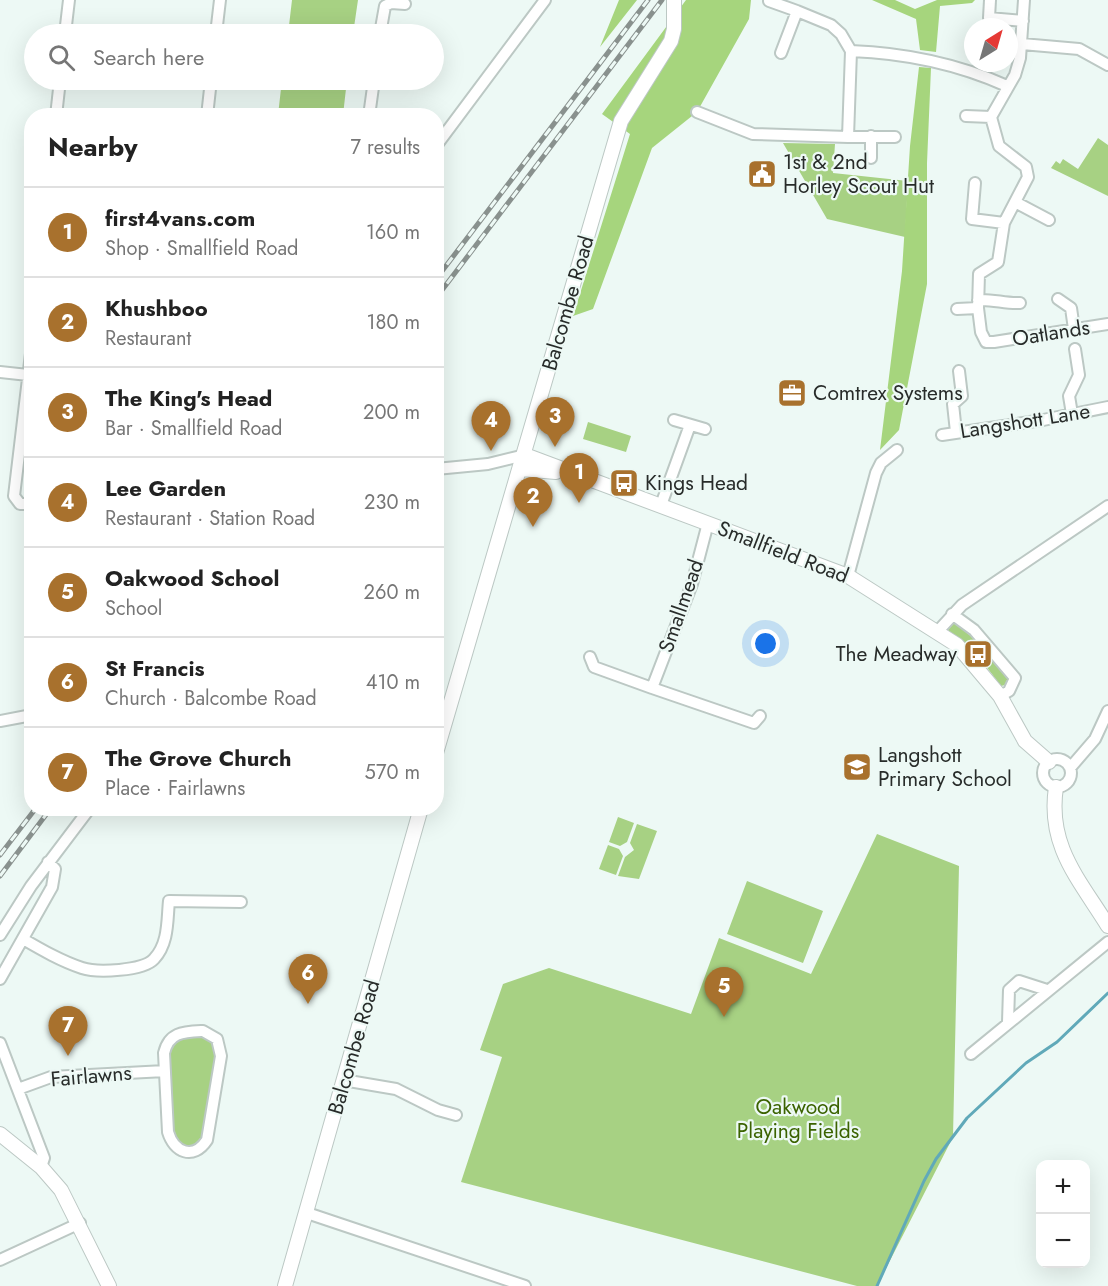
<!DOCTYPE html>
<html lang="en">
<head>
<meta charset="utf-8">
<style>
  body { margin:0; font-family:Jost,sans-serif; background:#f6f6f6; color:#222 }
  .controls { position:absolute; right:18px; bottom:18px; display:grid; overflow:hidden; border-radius:12px; box-shadow:0 6px 24px #0002 }
  .controls button { width:54px; height:54px; display:grid; place-items:center; padding:0; border:0; border-bottom:2px solid #e0e0e0; background:#fff; color:#222; font:30px sans-serif }
  .compass { position:absolute; left:964px; top:18px; width:54px; height:54px; border-radius:50%; background:#fff; box-shadow:0 6px 24px #0002; rotate:37deg }
  .you { position:absolute; left:766px; top:644px; width:21px; height:21px; margin:-15px; border:4px solid #fff; border-radius:50%; background:#1a73e8; box-shadow:0 0 0 9px #1a73e833 }
  .badge { display:grid; place-items:center; width:39px; height:39px; border-radius:50%; background:#a8712d; color:#fff; font-size:20px; font-weight:700 }
  .pin { position:absolute; translate:-50% -50px; filter:drop-shadow(0 2px 3px #0008) }
  .pin::after { content:''; position:absolute; top:32px; width:21px; height:18px; background:inherit; clip-path:polygon(0 0,100% 0,50% 100%) }
  .list { margin:0; padding:0; list-style:none }
  h2 { display:flex; justify-content:space-between; align-items:center; height:78px; margin:0; padding:0 24px; font-size:26px }
  h2 small { font-size:20px; font-weight:400; color:#767676 }
  .list li { display:grid; grid-template-columns:39px 1fr auto; gap:18px; align-items:center; box-sizing:border-box; height:90px; padding:0 24px; border-top:2px solid #e0e0e0 }
  .list b { display:block; font-size:22px; white-space:nowrap }
  .list p { margin:0; font-size:20px; white-space:nowrap; color:#767676 }
  .list em { font-size:20px; font-style:normal; color:#767676 }
  .icon { flex:none; width:33px; height:33px; fill:none; stroke:currentColor; stroke-width:2; stroke-linecap:round; stroke-linejoin:round }
  .map { position:relative; flex:none; width:1108px; height:1286px; overflow:hidden }
  .search { position:absolute; background:#fff; box-shadow:0 6px 24px #0002; left:24px; top:24px; width:420px; height:66px; display:flex; align-items:center; gap:15px; box-sizing:border-box; padding:0 21px; border-radius:33px; color:#767676; font-size:22px }
  .panel { position:absolute; background:#fff; box-shadow:0 6px 24px #0002; left:24px; top:108px; width:420px; height:708px; border-radius:24px }
  .map>svg:first-child { display:block }
</style>
</head>
<body>
<div class="map">
<svg width="1108" height="1286" viewBox="0 0 1108 1286">
  <rect width="100%" height="100%" fill="#edf9f5"/>
  <path fill="#a7d183" d="M 292,0 L 358,0 L 353,34 L 288,34 Z
    M 282,80 L 347,80 L 343,115 L 278,115 Z
    M 1098,138 L 1108,145 L 1108,196 L 1051,168 L 1056,161 L 1060,164 L 1063,159 L 1078,169 Z
    M 783,143 L 835,144 L 833,173 L 908,181 L 905,237 L 827,219 Z
    M 588,422 L 631,436 L 626,452 L 583,439 Z
    M 954,622 L 985,648 L 1010,678 L 1009,684 L 1001,686 L 976,653 L 948,630 Z
    M 618,817 L 634,823 L 627,842 L 620,846 L 609,842 Z
    M 637,824 L 657,831 L 639,879 L 618,876 L 625,857 L 634,850 L 630,843 Z
    M 877,834 L 959,866 L 953,1137 L 877,1286 L 857,1286 L 461,1182 L 502,1057 L 480,1050 L 503,984 L 549,968 L 691,1014 L 719,938 L 811,974 Z
    M 608,845 L 619,849 L 623,856 L 616,875 L 599,869 Z
    M 747,881 L 823,911 L 803,963 L 727,934 Z
    M 193,1036 L 209,1036 L 219,1048 L 204,1136 L 199,1144 L 189,1148 L 176,1140 L 173,1129 L 169,1048 L 181,1037 Z"/>
  <path fill="#a6d57d" d="M 619,0 L 637,0 L 600,47 Z
    M 686,0 L 751,0 L 749,19 L 697,112 L 652,148 L 593,309 L 573,316 L 630,134 L 602,114 Z
    M 872,0 L 895,0 L 915,9 L 937,0 L 975,0 L 972,3 L 940,6 L 936,52 L 920,50 L 916,19 Z
    M 919,67 L 931,68 L 927,163 L 927,284 L 899,430 L 880,450 L 902,271 L 910,146 Z"/>
  <g fill="none" stroke-linecap="round" stroke-linejoin="round">
    <path stroke="#60a9b9" stroke-width="3" d="M 877,1286 L 924,1181 L 936,1159 L 967,1118 L 1026,1063 L 1057,1042 L 1108,993"/>
    <g stroke="#bcc8c4" stroke-width="14">
      <path id="street" d="M 990,0 L 989,18 L 1023,21
        M 1024,0 L 1020,58 L 1015,75 L 991,117 L 999,146 L 1026,167 L 1028,177 L 1004,223 L 998,262 L 979,274 L 978,308 L 981,332 L 986,342 L 994,342 L 1108,324
        M 769,1 L 797,11
        M 65,34 L 69,0
        M 216,34 L 220,0
        M 380,34 L 385,6 L 391,3 L 405,4
        M 1022,44 L 1079,49 L 1108,65
        M 851,51 C 906,53 958,64 1007,86
        M 697,112 L 753,134 L 848,137 L 851,51 L 841,34 L 831,25 L 797,11 L 781,53
        M 56,116 L 60,80
        M 207,116 L 211,80
        M 369,116 L 374,80
        M 966,116 L 991,117
        M 848,137 L 895,137
        M 436,146 L 545,0
        M 871,158 L 871,136
        M 975,183 L 972,219 L 1004,223
        M 1015,202 L 1049,220
        M 1058,299 L 1071,308 L 1074,329
        M 978,300 C 994,299 1005,304 1020,303
        M 957,309 L 978,308
        M 32,345 L 14,496 L 20,504 L 32,504
        M 0,372 L 28,375
        M 1072,414 L 1069,396 L 1079,375 L 1075,349
        M 674,420 L 705,429
        M 956,432 L 953,404 L 962,396 L 959,371
        M 942,435 L 1043,420 L 1108,407
        M 436,469 L 488,464 L 525,455
        M 661,505 L 690,425
        M 708,523 L 692,584 L 652,688 L 754,723 L 760,716
        M 848,576 L 876,473 L 881,463 L 897,450
        M 952,614 L 974,630 L 1015,678 L 1009,691 L 1000,696
        M 938,631 L 962,605 L 1108,506
        M 590,657 L 594,667 L 652,688
        M 0,721 L 32,715
        M1043 773a14 14 0 1 1 28 0a14 14 0 1 1-28 0Z
        M 1070,768 L 1095,739 L 1108,711
        M 0,935 L 31,886 L 90,808
        M 23,939 C 42,950 61,961 82,968 C 97,973 143,971 154,959 C 169,943 167,920 169,901 L 241,902
        M 0,979 L 52,887 L 55,869 L 48,862
        M 1008,1022 L 1009,990 L 1019,981 L 1047,990
        M 203,1031 L 217,1039 L 221,1056 L 207,1140 C 193,1161 174,1152 168,1132 L 164,1053 C 169,1032 183,1032 203,1031 Z
        M 0,1043 L 44,1158 L 41,1167
        M 971,1054 L 1108,942
        M 343,1080 L 396,1089 L 438,1110 L 456,1115
        M 18,1089 L 51,1077 L 165,1071
        M 307,1213 L 525,1286
        M 0,1260 L 80,1223"/>
    </g>
    <g stroke="#bcc8c4" stroke-width="16">
      <path id="secondary" d="M 525,455 L 848,576 L 957,645 L 1000,696 L 1025,741 L 1049,762
        M 521,469 L 556,472
        M 436,753 L 621,121 L 671,41 L 674,29 L 674,0
        M 1056,787 C 1047,846 1079,879 1108,926
        M 0,1134 L 41,1167 L 61,1190 L 109,1286
        M 285,1286 L 421,808"/>
    </g>
    <use href="#street" stroke="#fff" stroke-width="10"/>
    <use href="#secondary" stroke="#fff" stroke-width="14"/>
    <g stroke="#89918e" stroke-width="5">
      <path id="rail" d="M 436,279 L 648,0
        M 436,298 L 662,0
        M 0,855 L 36,808
        M 0,876 L 51,808"/>
    </g>
    <use href="#rail" stroke="#edf9f5" stroke-width="3" stroke-dasharray="9" stroke-linecap="butt"/>
  </g>
  <defs>
    <g id="civic-square" transform="scale(1.5)"><rect x="-9" y="-9" width="18" height="18" rx="4" fill="#a8712d" stroke="#edf9f5"/><path d="M-.6-6.5H3V-4.5H.6V-3L4-1V1h2V6H-6V1h2V-1L-.6-3ZM-1.2 2.5V6h2.4V2.5Z" fill="#fff"/></g>
    <g id="office-square" transform="scale(1.5)"><rect x="-9" y="-9" width="18" height="18" rx="4" fill="#a8712d" stroke="#edf9f5"/><path d="M-6-3h4V-5.5h4V-3h4V5H-6ZM-1-4.5V-3h2v-1.5ZM-6 0V1H6V0Z" fill="#fff"/></g>
    <g id="bus-square" transform="scale(1.5)"><rect x="-9" y="-9" width="18" height="18" rx="4" fill="#a8712d" stroke="#edf9f5"/><path d="M-5-6H5V4H4V6H2V4H-2V6H-4V4H-5ZM-3.5-4V0h7V-4ZM-3.5 1.2v1.5H-2V1.2ZM2 1.2v1.5H3.5V1.2Z" fill="#fff"/></g>
    <g id="school-square" transform="scale(1.5)"><rect x="-9" y="-9" width="18" height="18" rx="4" fill="#a8712d" stroke="#edf9f5"/><path d="M0-5L7-2L0 1L-7-2ZM-4 1L0 2.5L4 1V4Q0 6-4 4Z" fill="#fff"/></g>
  </defs>
  <g fill-rule="evenodd">
    <use href="#civic-square" x="762" y="174"/>
    <use href="#office-square" x="792" y="393"/>
    <use href="#bus-square" x="624" y="483"/>
    <use href="#bus-square" x="978" y="654"/>
    <use href="#school-square" x="857" y="767"/>
  </g>
  <g text-anchor="middle" stroke-width="4.5" stroke-linejoin="round" paint-order="stroke">
    <g font-size="21" fill="#282c2a" stroke="#edf9f5" text-anchor="start">
      <text x="783" y="169">1st &amp; 2nd<tspan x="783" dy="24">Horley Scout Hut</tspan></text>
      <text x="813" y="400">Comtrex Systems</text>
      <text x="645" y="490">Kings Head</text>
      <text x="957" y="661" text-anchor="end">The Meadway</text>
      <text x="878" y="762">Langshott<tspan x="878" dy="24">Primary School</tspan></text>
    </g>
    <g font-size="21" fill="#282c2a" stroke="#edf9f5">
      <text transform="translate(568 303) rotate(-74)" y="7">Balcombe Road</text>
      <text transform="translate(1051 333) rotate(-9)" y="7">Oatlands</text>
      <text transform="translate(1025 421) rotate(-9)" y="7">Langshott Lane</text>
      <text transform="translate(783 552) rotate(21)" y="7">Smallfield Road</text>
      <text transform="translate(681 606) rotate(-71)" y="7">Smallmead</text>
      <text transform="translate(354 1047) rotate(-74)" y="7">Balcombe Road</text>
      <text transform="translate(91 1076) rotate(-5)" y="7">Fairlawns</text>
    </g>
    <g font-size="21" fill="#3b6300" stroke="#edf9f5">
      <text x="798" y="1114">Oakwood<tspan x="798" dy="24">Playing Fields</tspan></text>
    </g>
  </g>
</svg>
<div class="controls">
<button>+</button>
<button>−</button>
</div>
<svg class="compass" viewBox="-18 -18 36 36"><path d="M0-13l5 13h-10z" fill="#e53935"/><path d="M0 13l5-13h-10z" fill="#767676"/></svg>
<div class="you"></div>
<div class="pin badge" style="left:579px;top:503px">1</div>
<div class="pin badge" style="left:533px;top:527px">2</div>
<div class="pin badge" style="left:555px;top:447px">3</div>
<div class="pin badge" style="left:491px;top:451px">4</div>
<div class="pin badge" style="left:724px;top:1017px">5</div>
<div class="pin badge" style="left:308px;top:1004px">6</div>
<div class="pin badge" style="left:68px;top:1056px">7</div>
<div class="search"><svg class="icon" aria-label="search" viewBox="0 0 24 24"><circle cx="10" cy="10" r="6"/><path d="M15 15l6 6"/></svg>Search here</div>
<section class="panel">
<h2>Nearby<small>7 results</small></h2>
<ul class="list">
<li><span class="badge">1</span><div><b>first4vans.com</b><p>Shop · Smallfield Road</p></div><em>160 m</em></li>
<li><span class="badge">2</span><div><b>Khushboo</b><p>Restaurant</p></div><em>180 m</em></li>
<li><span class="badge">3</span><div><b>The King's Head</b><p>Bar · Smallfield Road</p></div><em>200 m</em></li>
<li><span class="badge">4</span><div><b>Lee Garden</b><p>Restaurant · Station Road</p></div><em>230 m</em></li>
<li><span class="badge">5</span><div><b>Oakwood School</b><p>School</p></div><em>260 m</em></li>
<li><span class="badge">6</span><div><b>St Francis</b><p>Church · Balcombe Road</p></div><em>410 m</em></li>
<li><span class="badge">7</span><div><b>The Grove Church</b><p>Place · Fairlawns</p></div><em>570 m</em></li>
</ul>
</section>
</div>
</body>
</html>
